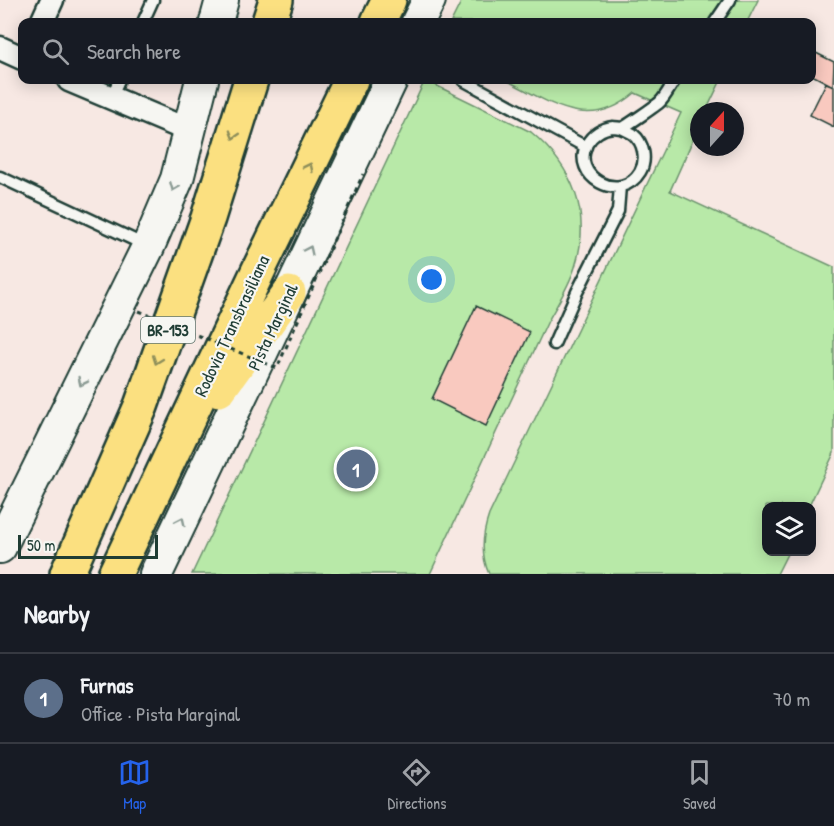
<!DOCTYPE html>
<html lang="en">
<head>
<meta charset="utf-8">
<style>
  body { margin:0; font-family:"Patrick Hand",sans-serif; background:#20242c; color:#f1f3f6 }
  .controls { position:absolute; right:18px; bottom:18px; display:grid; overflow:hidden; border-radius:12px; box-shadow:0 3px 15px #0003 }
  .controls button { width:54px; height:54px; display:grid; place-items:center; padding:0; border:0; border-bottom:2px solid #363941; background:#171b24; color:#f1f3f6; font:30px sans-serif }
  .compass { position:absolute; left:690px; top:102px; width:54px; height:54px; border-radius:50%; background:#171b24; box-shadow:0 3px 15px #0003; rotate:21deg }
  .scale { position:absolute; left:18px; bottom:15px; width:140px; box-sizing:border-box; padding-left:6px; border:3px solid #1f3d34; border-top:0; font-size:16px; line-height:21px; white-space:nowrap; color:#1f3d34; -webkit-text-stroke:4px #f6f6f2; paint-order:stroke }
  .you { position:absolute; left:432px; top:280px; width:21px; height:21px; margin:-15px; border:4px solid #fff; border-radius:50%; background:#1a73e8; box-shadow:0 0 0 9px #1a73e833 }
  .badge { display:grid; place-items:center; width:39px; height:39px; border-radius:50%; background:#2563eb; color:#fff; font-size:20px; font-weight:700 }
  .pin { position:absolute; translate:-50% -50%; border:3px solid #fff; box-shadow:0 2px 6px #0006 }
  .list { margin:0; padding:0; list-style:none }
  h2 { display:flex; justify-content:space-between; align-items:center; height:78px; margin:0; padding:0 24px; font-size:26px }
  h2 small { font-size:20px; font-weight:400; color:#9ea1a6 }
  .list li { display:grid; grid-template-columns:39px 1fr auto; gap:18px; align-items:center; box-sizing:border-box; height:90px; padding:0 24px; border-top:2px solid #363941 }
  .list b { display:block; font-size:22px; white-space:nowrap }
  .list p { margin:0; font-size:20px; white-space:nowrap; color:#9ea1a6 }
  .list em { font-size:20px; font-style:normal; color:#9ea1a6 }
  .icon { flex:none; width:33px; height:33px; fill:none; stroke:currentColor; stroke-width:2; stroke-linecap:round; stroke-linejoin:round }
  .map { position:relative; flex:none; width:834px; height:574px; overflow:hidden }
  .search { position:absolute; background:#171b24; box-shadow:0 3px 15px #0003; left:18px; right:18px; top:18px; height:66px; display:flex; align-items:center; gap:15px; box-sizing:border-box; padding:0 21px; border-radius:12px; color:#9ea1a6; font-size:22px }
  .sheet { height:168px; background:#171b24 }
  nav { display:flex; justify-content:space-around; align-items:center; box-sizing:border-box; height:84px; border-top:2px solid #363941; background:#171b24; font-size:16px; color:#9ea1a6 }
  nav a { display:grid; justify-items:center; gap:3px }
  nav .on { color:#2563eb }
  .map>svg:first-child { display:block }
</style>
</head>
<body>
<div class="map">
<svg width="834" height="574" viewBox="0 0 834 574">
  <rect width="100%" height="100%" fill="#f7e8e3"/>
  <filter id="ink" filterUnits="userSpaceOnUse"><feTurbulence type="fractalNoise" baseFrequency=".0167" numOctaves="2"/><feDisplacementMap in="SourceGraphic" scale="12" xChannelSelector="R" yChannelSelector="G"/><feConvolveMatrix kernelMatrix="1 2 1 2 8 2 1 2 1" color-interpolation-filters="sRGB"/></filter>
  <g filter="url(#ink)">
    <path fill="#b8e9a8" stroke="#6c936e" stroke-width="1.5" d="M 462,0 L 758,0 L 747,22 L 451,22 Z
      M 425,80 L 531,132 C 573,167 592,213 575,267 C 569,286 558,303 548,321 L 430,574 L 192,574 Z
      M 506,80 L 721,80 L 706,111 L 699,111 L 699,126 L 670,191 L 834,267 L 834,453 L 809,506 L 766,506 L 766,552 L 788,552 L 777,574 L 489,574 C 480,554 482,535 489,515 L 681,113 L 635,93 C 589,133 551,103 506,80 Z"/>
    <path fill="#f9c9bf" stroke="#1f3d34" stroke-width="1.5" d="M 812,51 L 834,62 L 833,86 L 812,75 Z
      M 826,83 L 834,86 L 834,127 L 810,115 Z
      M 476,306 L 530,332 L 486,426 L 432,399 Z"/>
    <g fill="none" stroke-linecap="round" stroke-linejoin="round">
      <g stroke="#1f3d34" stroke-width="15">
        <path id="service" d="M 143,22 L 153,0
          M 715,22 L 730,0
          M 463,80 L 586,147
          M 111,98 L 119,80
          M 621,128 C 625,130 630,132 633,134 C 644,143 647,160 640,172 C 620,205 570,176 587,144 C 592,135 602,128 613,127 C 615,127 620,128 622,128 C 625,127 657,105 660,102 C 666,96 670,87 675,80
          M 0,177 L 145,245
          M 554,344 L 577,292 L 618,211 L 620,186"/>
      </g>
      <g stroke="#1f3d34" stroke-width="27">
        <path id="minor" d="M 42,22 L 52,0
          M 0,48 L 22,58
          M 69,80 L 190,131"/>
      </g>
      <g stroke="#1f3d34" stroke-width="36">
        <path id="secondary" d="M 216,22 L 222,0
          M 418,22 L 429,0
          M 0,547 L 148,247 L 177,179 L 202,80
          M 156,574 L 391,80"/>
      </g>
      <g stroke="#1f3d34" stroke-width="38">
        <path id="motorway" d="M 269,22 L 276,0
          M 378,22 L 389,0
          M 219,390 L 289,293
          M 67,574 L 141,406 L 208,218 L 251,80
          M 115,574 L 261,265 L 351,80"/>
      </g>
      <use href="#service" stroke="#f6f6f2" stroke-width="10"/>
      <use href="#minor" stroke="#f6f6f2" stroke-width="22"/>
      <use href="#secondary" stroke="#f6f6f2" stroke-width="32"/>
      <use href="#motorway" stroke="#fbe080" stroke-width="33"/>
      <path stroke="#1f3d34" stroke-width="3" stroke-dasharray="4.5 4.5" stroke-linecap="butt" d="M 139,311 L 277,368 L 363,174"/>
    </g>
    <defs><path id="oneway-chevron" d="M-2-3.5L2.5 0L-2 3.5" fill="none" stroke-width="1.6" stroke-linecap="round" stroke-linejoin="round" transform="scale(1.5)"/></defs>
    <g stroke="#8d8e5a">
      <use href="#oneway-chevron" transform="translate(234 135) rotate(107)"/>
      <use href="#oneway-chevron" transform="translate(309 167) rotate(-64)"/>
      <use href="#oneway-chevron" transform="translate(157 360) rotate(110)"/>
    </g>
    <g stroke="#8a9a93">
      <use href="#oneway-chevron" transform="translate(174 187) rotate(112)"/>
      <use href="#oneway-chevron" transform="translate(309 250) rotate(-65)"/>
      <use href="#oneway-chevron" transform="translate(82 382) rotate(116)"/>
      <use href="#oneway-chevron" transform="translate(181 521) rotate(-65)"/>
    </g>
  </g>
  <g text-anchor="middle" stroke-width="4.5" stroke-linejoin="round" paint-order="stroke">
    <rect fill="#f6f6f2" stroke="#60746d" stroke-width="1.5" x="141" y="317" width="54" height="26" rx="4.5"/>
    <g font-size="16" font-weight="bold" fill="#1f3d34">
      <text x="168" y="336">BR-153</text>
    </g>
    <g font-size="18" fill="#1f3d34" stroke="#f6f6f2">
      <text transform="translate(232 326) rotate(-65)" y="6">Rodovia Transbrasiliana</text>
      <text transform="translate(273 327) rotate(-65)" y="6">Pista Marginal</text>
    </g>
  </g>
</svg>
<div class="controls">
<button><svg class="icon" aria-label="layers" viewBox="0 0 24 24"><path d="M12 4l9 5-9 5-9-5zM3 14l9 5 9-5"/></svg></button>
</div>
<svg class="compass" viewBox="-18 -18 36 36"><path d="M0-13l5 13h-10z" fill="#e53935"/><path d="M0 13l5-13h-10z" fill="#9ea1a6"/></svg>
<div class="scale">50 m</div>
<div class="you"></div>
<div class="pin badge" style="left:356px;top:469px;background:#5c6f8a">1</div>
<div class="search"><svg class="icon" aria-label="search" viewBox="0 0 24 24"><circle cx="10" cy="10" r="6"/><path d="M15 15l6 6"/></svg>Search here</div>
</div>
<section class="sheet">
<h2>Nearby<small></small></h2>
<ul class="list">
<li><span class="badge" style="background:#5c6f8a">1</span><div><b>Furnas</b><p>Office · Pista Marginal</p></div><em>70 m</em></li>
</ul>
</section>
<nav>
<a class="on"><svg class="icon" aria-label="map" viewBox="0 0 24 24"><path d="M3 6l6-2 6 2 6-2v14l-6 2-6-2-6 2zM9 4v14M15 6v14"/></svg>Map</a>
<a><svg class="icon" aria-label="directions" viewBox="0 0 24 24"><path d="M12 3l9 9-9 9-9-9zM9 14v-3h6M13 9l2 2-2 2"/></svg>Directions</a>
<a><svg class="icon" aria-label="saved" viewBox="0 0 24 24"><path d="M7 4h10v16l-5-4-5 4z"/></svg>Saved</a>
</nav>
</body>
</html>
